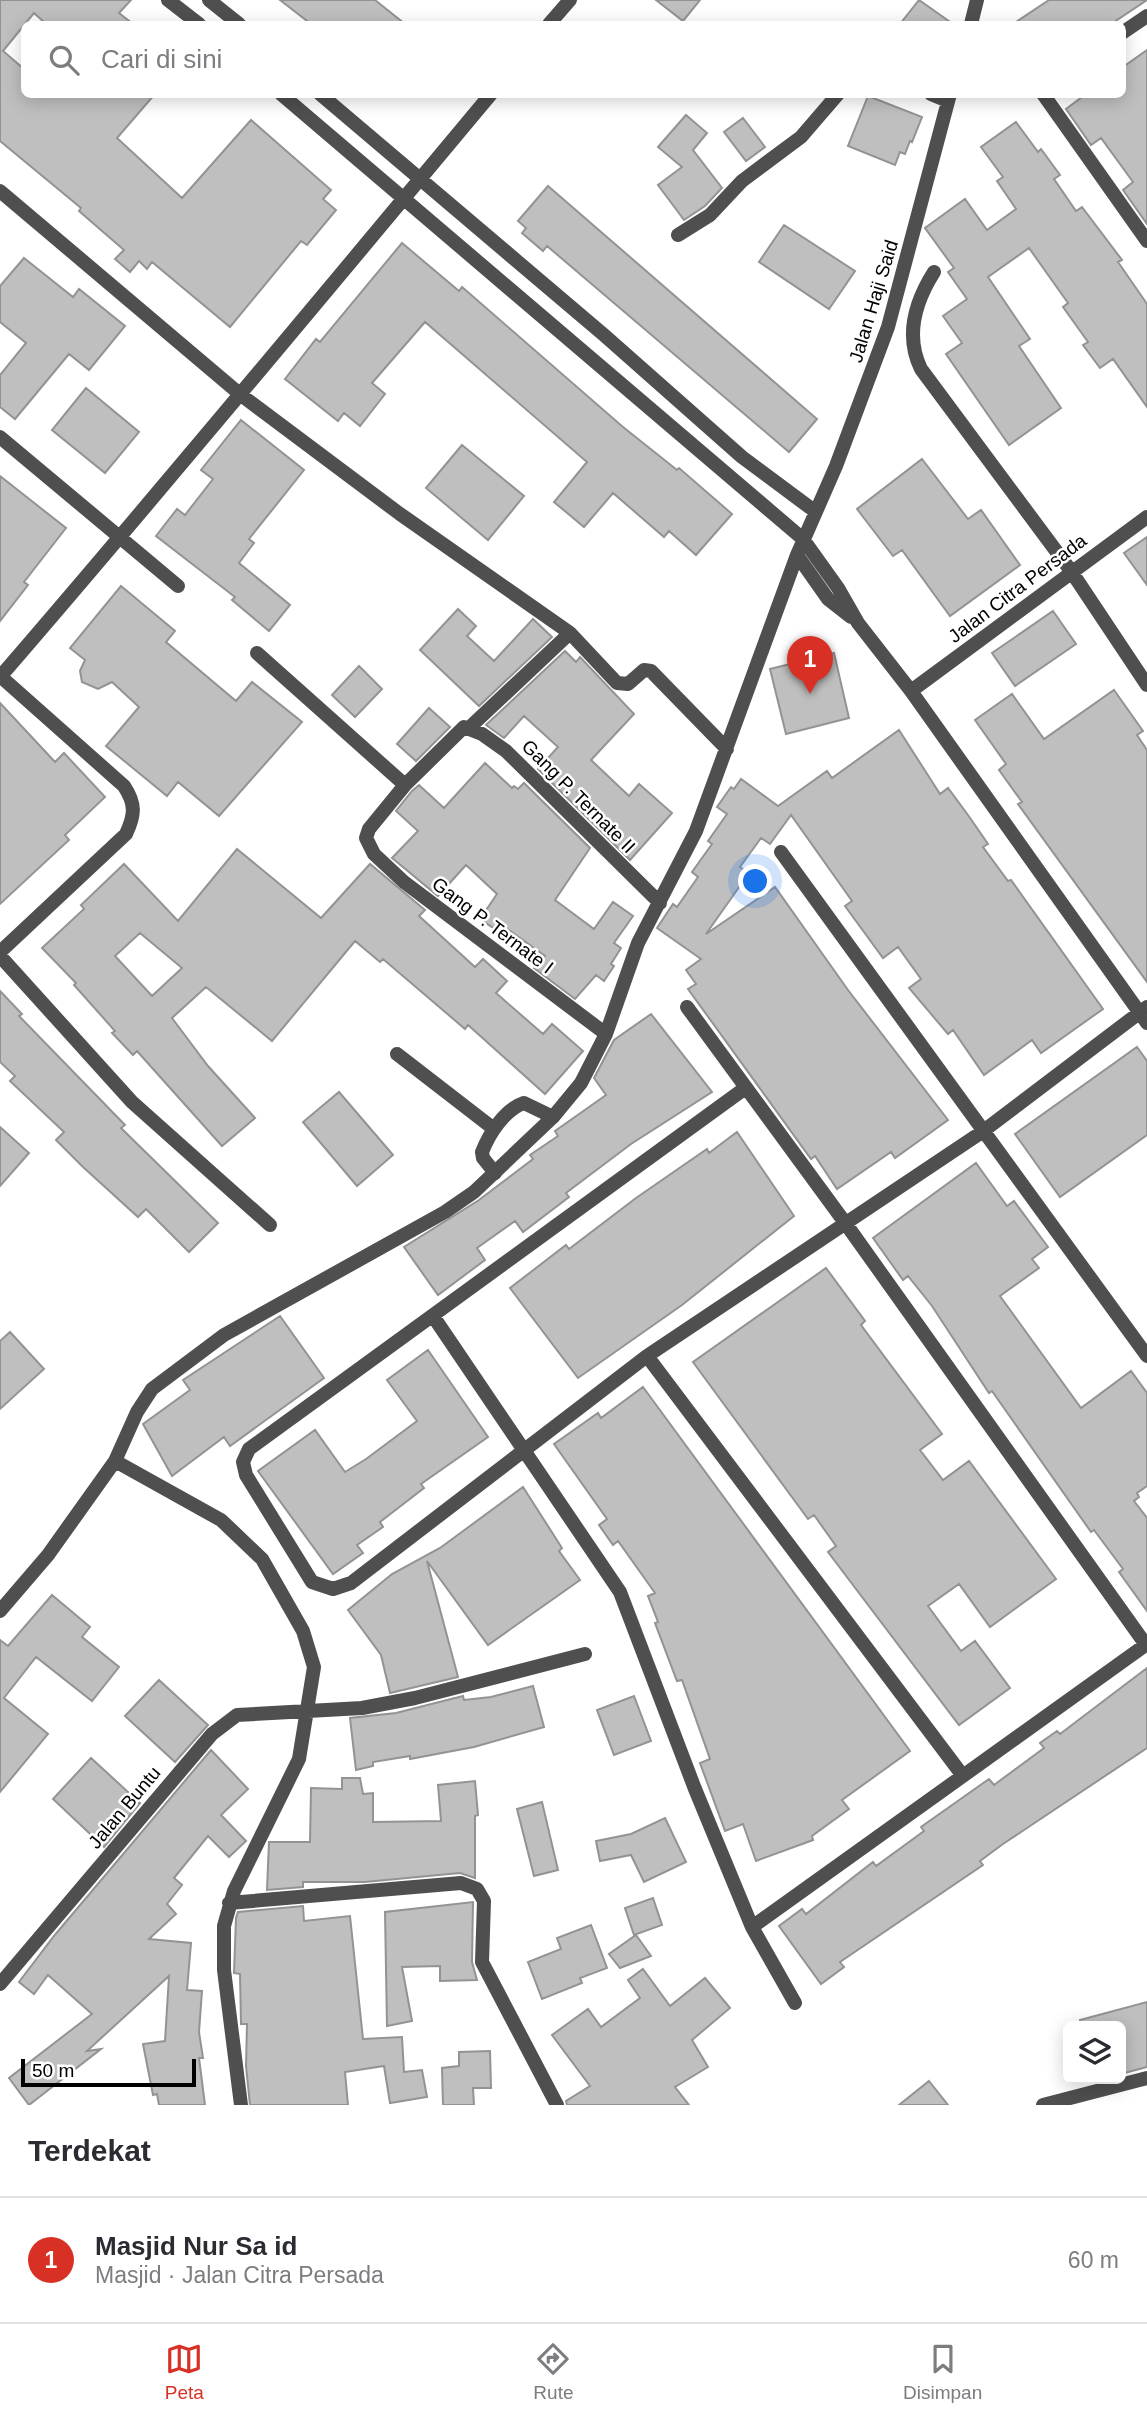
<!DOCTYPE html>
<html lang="id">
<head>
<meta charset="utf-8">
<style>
  body { margin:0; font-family:Arial,sans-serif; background:#f7f7f7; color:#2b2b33 }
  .controls { position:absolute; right:21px; bottom:21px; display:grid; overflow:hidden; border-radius:10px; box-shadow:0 4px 18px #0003 }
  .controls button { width:63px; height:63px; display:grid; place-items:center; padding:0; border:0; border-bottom:2px solid #e1e1e2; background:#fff; color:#2b2b33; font:35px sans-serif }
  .scale { position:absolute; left:21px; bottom:18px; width:175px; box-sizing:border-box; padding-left:7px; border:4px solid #000; border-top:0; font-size:19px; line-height:24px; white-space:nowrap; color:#000; -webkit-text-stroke:5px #fff; paint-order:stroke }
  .you { position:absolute; left:756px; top:882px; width:24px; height:24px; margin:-18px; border:5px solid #fff; border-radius:50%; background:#1a73e8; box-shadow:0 0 0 10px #1a73e833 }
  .badge { display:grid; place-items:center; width:46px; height:46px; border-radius:50%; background:#d93025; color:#fff; font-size:23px; font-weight:700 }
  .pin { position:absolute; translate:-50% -58px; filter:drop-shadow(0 2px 4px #0008) }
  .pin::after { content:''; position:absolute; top:37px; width:24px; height:21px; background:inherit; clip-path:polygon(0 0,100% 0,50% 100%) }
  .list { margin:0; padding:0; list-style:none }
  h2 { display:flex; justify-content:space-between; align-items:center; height:91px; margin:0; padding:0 28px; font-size:30px }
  h2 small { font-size:23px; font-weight:400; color:#7c7c81 }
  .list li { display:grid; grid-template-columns:46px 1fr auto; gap:21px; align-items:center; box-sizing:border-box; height:126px; padding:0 28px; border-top:2px solid #e1e1e2 }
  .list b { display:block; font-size:26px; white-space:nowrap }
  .list p { margin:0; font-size:23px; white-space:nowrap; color:#7c7c81 }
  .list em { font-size:23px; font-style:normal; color:#7c7c81 }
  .icon { flex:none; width:38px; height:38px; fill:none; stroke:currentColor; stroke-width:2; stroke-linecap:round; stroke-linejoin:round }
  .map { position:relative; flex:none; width:1147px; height:2105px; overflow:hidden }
  .search { position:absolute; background:#fff; box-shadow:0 4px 18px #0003; left:21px; right:21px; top:21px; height:77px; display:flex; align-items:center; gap:18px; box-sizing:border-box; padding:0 24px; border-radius:10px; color:#7c7c81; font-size:26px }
  .sheet { height:217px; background:#fff }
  nav { display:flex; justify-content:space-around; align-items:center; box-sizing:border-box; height:98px; border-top:2px solid #e1e1e2; background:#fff; font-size:19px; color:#7c7c81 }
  nav a { display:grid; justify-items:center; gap:4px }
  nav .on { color:#d93025 }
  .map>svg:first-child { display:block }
</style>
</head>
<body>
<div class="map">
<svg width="1147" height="2105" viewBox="0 0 1147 2105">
  <rect width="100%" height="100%" fill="#fff"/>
  <path fill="#bfbfbf" stroke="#939393" stroke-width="2" fill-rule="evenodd" d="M 0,0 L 131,0 L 119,13 L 133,24 L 46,24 L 34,13 L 3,51 L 24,69 L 24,94 L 155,94 L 117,138 L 182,198 L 251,120 L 331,190 L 323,199 L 336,210 L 307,245 L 301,241 L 230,327 L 152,262 L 147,269 L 139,261 L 130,272 L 115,259 L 124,250 L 79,211 L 81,208 L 0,141 Z
    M 280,0 L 375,0 L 405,24 L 311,24 Z
    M 656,0 L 700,0 L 683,21 Z
    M 919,0 L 953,24 L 900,24 Z
    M 1049,0 L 1147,0 L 1111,24 L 1013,24 Z
    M 1147,50 L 1147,224 L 1123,190 L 1133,182 L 1101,138 L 1091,145 L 1066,109 L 1086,94 L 1123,94 L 1123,67 Z
    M 868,96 L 922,117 L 912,142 L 910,141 L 905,154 L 900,152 L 895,165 L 848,146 Z
    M 686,115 L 707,133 L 693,150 L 722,188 L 705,206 L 684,220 L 658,185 L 682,167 L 658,147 Z
    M 743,118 L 765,147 L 746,161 L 724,132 Z
    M 1016,122 L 1038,152 L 1041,149 L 1060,175 L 1054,179 L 1076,211 L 1082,207 L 1122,260 L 1118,262 L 1147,304 L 1147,407 L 1113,359 L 1100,368 L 1083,345 L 1088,342 L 1063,307 L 1068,303 L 1029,248 L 988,277 L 1030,339 L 1019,346 L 1061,408 L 1009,445 L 946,354 L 962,343 L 943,316 L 967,299 L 948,272 L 954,268 L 925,228 L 965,199 L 987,230 L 1016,209 L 997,181 L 1003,177 L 981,147 Z
    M 548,186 L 817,419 L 789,452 L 547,246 L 543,251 L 522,233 L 526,228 L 518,221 Z
    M 784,225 L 855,271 L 829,309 L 759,262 Z
    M 402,243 L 459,291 L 462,287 L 623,427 L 677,470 L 679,468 L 732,514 L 696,555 L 669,531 L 664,537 L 613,493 L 584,527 L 554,502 L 587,462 L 425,322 L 372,383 L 385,394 L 360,426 L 344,413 L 338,421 L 285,379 L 316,339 L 320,342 Z
    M 24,258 L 73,297 L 79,289 L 125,326 L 89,370 L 69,354 L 15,419 L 0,407 L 0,375 L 26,343 L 0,322 L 0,286 Z
    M 86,388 L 139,432 L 105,473 L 52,430 Z
    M 241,420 L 304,470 L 249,539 L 254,543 L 239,563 L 290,605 L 269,631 L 232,600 L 235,597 L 156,536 L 177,509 L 185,515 L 213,479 L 201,470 Z
    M 462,445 L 524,496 L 488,540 L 426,488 Z
    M 922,459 L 968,519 L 981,510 L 1020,565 L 950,616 L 902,550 L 893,556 L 857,509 Z
    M 0,476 L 66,528 L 24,582 L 28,585 L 0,621 Z
    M 1147,537 L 1147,585 L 1124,553 Z
    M 121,586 L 175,631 L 166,642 L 236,701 L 252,682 L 302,722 L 219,816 L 178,782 L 167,796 L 106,746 L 139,707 L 112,682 L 98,689 L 82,682 L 80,671 L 85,660 L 70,648 Z
    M 458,609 L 476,626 L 467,636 L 494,661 L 533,619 L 552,637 L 479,706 L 420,650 Z
    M 1053,611 L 1076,644 L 1015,686 L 992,653 Z
    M 565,651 L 576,662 L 580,657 L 634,714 L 591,760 L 629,796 L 639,784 L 672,813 L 630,860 L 538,769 L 558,747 L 524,716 L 504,738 L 486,725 Z
    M 834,653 L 849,718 L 786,734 L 770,669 Z
    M 359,666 L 382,689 L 355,717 L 332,695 Z
    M 1114,690 L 1143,731 L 1137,735 L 1147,750 L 1147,982 L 1018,804 L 1022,802 L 999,770 L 1006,764 L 975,720 L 1012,694 L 1044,739 Z
    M 0,703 L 55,762 L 64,753 L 105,797 L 65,835 L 69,840 L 0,904 Z
    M 429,708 L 450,727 L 416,761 L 397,744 Z
    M 899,730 L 940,794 L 948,788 L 968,815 L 988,844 L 983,847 L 1008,881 L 1011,880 L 1103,1009 L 1041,1053 L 1032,1040 L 984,1075 L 953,1030 L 948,1034 L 909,988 L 921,979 L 898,947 L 883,958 L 845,906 L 852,901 L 791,815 L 770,844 L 761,838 L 740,867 L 749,873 L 706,934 L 775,887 L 848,990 L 948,1120 L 895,1158 L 891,1152 L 837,1189 L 815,1156 L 811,1159 L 688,989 L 696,984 L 686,970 L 701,959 L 657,928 L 673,904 L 677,907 L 698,877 L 692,872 L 712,844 L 708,841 L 727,814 L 717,807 L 731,787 L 734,789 L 741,779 L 778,806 L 827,771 L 832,778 Z
    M 485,763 L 512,788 L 514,786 L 518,789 L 524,783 L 590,848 L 555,900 L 594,929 L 613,902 L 633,916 L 614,943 L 621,948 L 611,964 L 614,966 L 604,981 L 596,975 L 575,999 L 534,968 L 545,956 L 506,928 L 502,934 L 480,919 L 497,894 L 466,865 L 438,896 L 392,858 L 418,831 L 396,811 L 412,791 L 419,785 L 444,808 Z
    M 237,849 L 321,918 L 370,864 L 425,910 L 419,916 L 475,967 L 483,959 L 507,981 L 496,993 L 543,1034 L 552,1024 L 583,1051 L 545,1094 L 468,1025 L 465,1029 L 383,959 L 380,962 L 355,941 L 272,1041 L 206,987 L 172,1018 L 208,1066 L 255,1118 L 222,1146 L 137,1051 L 133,1055 L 112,1033 L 115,1031 L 74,985 L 76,983 L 42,948 L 84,909 L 81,905 L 124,864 L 178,921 ZM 140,933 L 182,968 L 152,996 L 115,956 Z
    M 0,991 L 22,1014 L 19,1016 L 125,1125 L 121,1128 L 218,1223 L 189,1252 L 146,1209 L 138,1217 L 83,1167 L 56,1140 L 64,1132 L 10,1081 L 15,1076 L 0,1062 Z
    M 651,1014 L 712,1092 L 631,1144 L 566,1193 L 569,1197 L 523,1232 L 515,1221 L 477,1248 L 485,1260 L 438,1295 L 404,1247 L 479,1200 L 533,1159 L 530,1155 L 558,1136 L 555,1131 L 606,1095 L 594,1078 L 614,1040 Z
    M 1137,1047 L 1147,1061 L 1147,1135 L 1060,1197 L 1015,1134 Z
    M 339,1092 L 393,1155 L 357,1186 L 303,1122 Z
    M 0,1127 L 29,1153 L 0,1186 Z
    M 737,1132 L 794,1216 L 682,1305 L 578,1378 L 510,1288 L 566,1245 L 569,1249 L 636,1198 L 707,1149 L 709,1153 Z
    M 976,1163 L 1007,1206 L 1014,1201 L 1048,1247 L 1032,1259 L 1039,1268 L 1000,1296 L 1081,1408 L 1131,1371 L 1147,1393 L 1147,1486 L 1137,1493 L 1139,1497 L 1134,1501 L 1147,1518 L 1147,1611 L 1119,1572 L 1123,1569 L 1094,1530 L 1091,1532 L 992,1391 L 989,1393 L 932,1306 L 908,1276 L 903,1280 L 873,1238 Z
    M 826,1268 L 865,1321 L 861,1325 L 942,1434 L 920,1450 L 943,1480 L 969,1461 L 1056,1579 L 990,1627 L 959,1584 L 928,1606 L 961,1651 L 975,1641 L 1010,1688 L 959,1725 L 828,1552 L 836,1546 L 814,1515 L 808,1519 L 693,1362 Z
    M 280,1316 L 324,1378 L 230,1446 L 224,1437 L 172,1476 L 143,1424 L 190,1390 L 183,1380 Z
    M 10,1332 L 44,1369 L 0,1409 L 0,1341 Z
    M 428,1350 L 488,1437 L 421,1484 L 424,1488 L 380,1522 L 383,1527 L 357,1545 L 363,1553 L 333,1574 L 258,1471 L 315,1430 L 345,1472 L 366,1459 L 417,1421 L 387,1380 Z
    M 643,1387 L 910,1751 L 842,1800 L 849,1809 L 812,1836 L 813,1840 L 756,1861 L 743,1824 L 725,1831 L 700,1763 L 710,1759 L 682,1680 L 677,1681 L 655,1623 L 658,1622 L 648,1596 L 655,1593 L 618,1541 L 613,1545 L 599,1525 L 607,1519 L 554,1444 L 598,1413 L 601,1418 Z
    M 523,1487 L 562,1548 L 559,1551 L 580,1580 L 488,1645 L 427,1561 L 458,1677 L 390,1693 L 381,1655 L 348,1610 L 392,1574 L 440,1548 Z
    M 52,1595 L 90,1627 L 82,1637 L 119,1667 L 92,1701 L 36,1657 L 4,1698 L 48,1734 L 0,1792 L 0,1640 L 8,1646 Z
    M 1147,1668 L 1147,1748 L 1003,1844 L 980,1861 L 983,1865 L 840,1962 L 844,1967 L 821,1984 L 779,1926 L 802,1909 L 806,1914 L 873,1862 L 876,1866 L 924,1831 L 921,1827 L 989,1779 L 994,1785 L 1044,1748 L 1040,1743 L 1057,1731 L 1060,1734 Z
    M 159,1680 L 208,1725 L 175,1762 L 125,1716 Z
    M 533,1686 L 544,1727 L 474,1747 L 410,1759 L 410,1756 L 373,1762 L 373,1766 L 356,1770 L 350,1718 L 396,1713 L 463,1696 L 464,1700 L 491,1697 Z
    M 634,1696 L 651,1741 L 614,1755 L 597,1710 Z
    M 211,1750 L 248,1789 L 221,1815 L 246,1841 L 229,1857 L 208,1836 L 174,1878 L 182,1885 L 167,1904 L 176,1914 L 149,1939 L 191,1943 L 187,1990 L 202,1991 L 199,2032 L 203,2058 L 199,2058 L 205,2105 L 159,2105 L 157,2094 L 153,2095 L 143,2044 L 165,2041 L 169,1976 L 87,2051 L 101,2049 L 29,2105 L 9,2078 L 92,2014 L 48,1975 L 34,1994 L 19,1982 L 54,1936 Z
    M 91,1758 L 140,1803 L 104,1847 L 53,1799 Z
    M 342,1778 L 360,1778 L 363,1794 L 373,1793 L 373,1822 L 441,1821 L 438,1785 L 475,1781 L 478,1815 L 475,1816 L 475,1878 L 460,1873 L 365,1882 L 303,1882 L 303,1887 L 267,1890 L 269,1842 L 310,1842 L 311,1788 L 342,1789 Z
    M 542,1802 L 558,1870 L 534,1876 L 517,1809 Z
    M 665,1818 L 686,1862 L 644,1882 L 631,1855 L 600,1861 L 596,1841 L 631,1834 Z
    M 653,1898 L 662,1925 L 634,1935 L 625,1908 Z
    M 473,1902 L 472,1962 L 477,1980 L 440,1981 L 440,1966 L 402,1967 L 412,2021 L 387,2026 L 385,1912 Z
    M 303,1906 L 304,1921 L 350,1916 L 363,2039 L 402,2037 L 404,2072 L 422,2070 L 427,2097 L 390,2103 L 384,2066 L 345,2072 L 348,2105 L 250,2105 L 246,2066 L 247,2024 L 241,2024 L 240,1974 L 234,1973 L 236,1918 L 238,1912 Z
    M 591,1925 L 607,1968 L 580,1978 L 582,1983 L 542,1999 L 528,1962 L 561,1949 L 557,1938 Z
    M 636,1935 L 651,1956 L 620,1968 L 609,1954 Z
    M 643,1969 L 670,2006 L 705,1978 L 730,2008 L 692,2040 L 708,2067 L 675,2087 L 689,2105 L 567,2105 L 566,2101 L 590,2086 L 552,2035 L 588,2009 L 601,2027 L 640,1998 L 628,1980 Z
    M 1147,2002 L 1147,2067 L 1121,2074 L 1121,2026 L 1081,2026 L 1080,2020 Z
    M 490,2051 L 491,2088 L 473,2088 L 474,2105 L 443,2105 L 442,2068 L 459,2066 L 459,2052 Z
    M 929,2081 L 948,2105 L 899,2105 Z"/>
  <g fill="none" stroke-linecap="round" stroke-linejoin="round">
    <path stroke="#4f4f4f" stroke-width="14" d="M 397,1054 L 494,1129
      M 495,1173 L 483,1158 L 482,1152 C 489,1134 505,1109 524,1103 L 553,1117"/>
    <path stroke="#4f4f4f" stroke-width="14" d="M 168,0 L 199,24
      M 209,0 L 239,24
      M 549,24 L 570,0
      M 971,24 L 977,0
      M 1122,33 L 1147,16
      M 281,94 L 803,539 L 838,588 L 858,623 L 911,691 L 1147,1023
      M 320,94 L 604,335 L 742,457 L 816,512
      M 931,94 L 948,101
      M 1043,94 L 1147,241
      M 0,191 L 241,395 L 400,514 L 570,633
      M 678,235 L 710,215 L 742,181 L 801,137 L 838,94
      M 934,272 C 915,302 905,336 921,369 L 1071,571 L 1147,685
      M 0,437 L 178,586
      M 797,555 L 828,599 L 851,617
      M 257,653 L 405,785 L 464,727 L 482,734 L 506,751 L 660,903
      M 0,676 L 124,786 C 136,804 135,815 126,834 L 0,952
      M 0,677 C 166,485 328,289 491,94
      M 911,691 L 1147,517
      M 469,728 L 570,633 L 617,683 L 628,684 L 644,670 L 651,671 L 727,749
      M 405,785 L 369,829 L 366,838 L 374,854 L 404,882 L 606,1034
      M 781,852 L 1147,1356
      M 0,956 L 132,1102 L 270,1225
      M 687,1007 L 846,1224 L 1146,1645
      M 744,1089 L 249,1449 L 243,1462 L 246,1475 L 312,1582 L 333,1589 L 351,1583 L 647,1356 L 982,1132 L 1147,1007
      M 433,1316 L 620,1592 L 695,1789 L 752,1927 L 795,2003
      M 647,1356 L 963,1776
      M 115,1461 L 221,1520 L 262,1559 L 303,1631 L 314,1667 L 299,1759 L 234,1891 L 224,1926 L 224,1970 L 241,2105
      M 0,1611 L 48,1555 L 115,1461 L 137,1412 L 152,1389 L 224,1335 L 445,1212 L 474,1192 L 553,1117 L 581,1083 L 606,1034 L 638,943 L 696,831 L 797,555 L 836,466 L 888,327 L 950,94
      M 229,1903 L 461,1883 L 477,1889 L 484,1901 L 482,1962 L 557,2105
      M 752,1927 L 1147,1644
      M 0,1984 L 212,1734 L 237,1715 L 362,1708 L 415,1698 L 585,1654
      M 1043,2105 L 1147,2078"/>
  </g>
  <g text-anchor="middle" stroke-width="5" stroke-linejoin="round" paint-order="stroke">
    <g font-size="19" fill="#000" stroke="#fff">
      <text transform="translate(873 301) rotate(-73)" y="7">Jalan Haji Said</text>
      <text transform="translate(1017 588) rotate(-37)" y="7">Jalan Citra Persada</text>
      <text transform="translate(579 796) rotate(45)" y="7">Gang P. Ternate II</text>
      <text transform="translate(493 925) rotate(37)" y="7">Gang P. Ternate I</text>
      <text transform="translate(124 1807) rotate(-50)" y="7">Jalan Buntu</text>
    </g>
  </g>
</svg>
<div class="controls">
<button><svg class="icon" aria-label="layers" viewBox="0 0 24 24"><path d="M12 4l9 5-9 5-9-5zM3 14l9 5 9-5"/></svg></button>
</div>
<div class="scale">50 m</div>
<div class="you"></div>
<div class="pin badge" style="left:810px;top:694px">1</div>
<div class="search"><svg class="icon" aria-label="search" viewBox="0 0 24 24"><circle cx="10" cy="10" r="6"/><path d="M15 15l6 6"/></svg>Cari di sini</div>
</div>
<section class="sheet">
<h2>Terdekat<small></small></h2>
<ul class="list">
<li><span class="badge">1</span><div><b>Masjid Nur Sa id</b><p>Masjid · Jalan Citra Persada</p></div><em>60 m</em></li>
</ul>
</section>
<nav>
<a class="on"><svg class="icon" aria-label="map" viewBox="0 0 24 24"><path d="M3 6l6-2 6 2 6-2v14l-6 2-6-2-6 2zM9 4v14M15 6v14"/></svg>Peta</a>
<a><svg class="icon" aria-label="directions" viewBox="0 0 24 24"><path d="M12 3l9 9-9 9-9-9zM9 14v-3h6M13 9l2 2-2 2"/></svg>Rute</a>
<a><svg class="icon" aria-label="saved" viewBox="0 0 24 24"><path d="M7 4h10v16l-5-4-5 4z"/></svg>Disimpan</a>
</nav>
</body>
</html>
